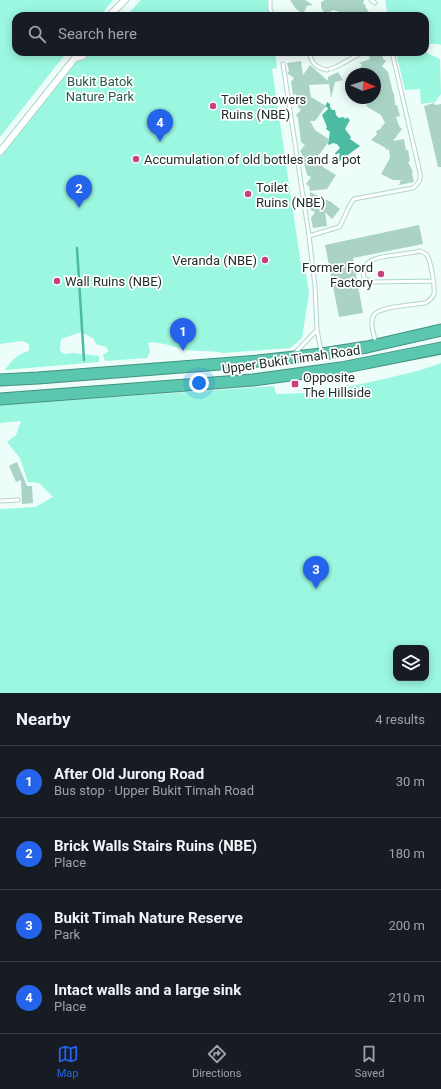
<!DOCTYPE html>
<html lang="en">
<head>
<meta charset="utf-8">
<style>
  body { margin:0; font-family:Roboto,sans-serif; background:#242831; color:#f1f3f6 }
  .controls { position:absolute; right:12px; bottom:12px; display:grid; overflow:hidden; border-radius:8px; box-shadow:0 2px 10px #0003 }
  .controls button { width:36px; height:36px; display:grid; place-items:center; padding:0; border:0; border-bottom:1px solid #363941; background:#171b24; color:#f1f3f6; font:20px sans-serif }
  .compass { position:absolute; left:345px; top:68px; width:36px; height:36px; border-radius:50%; background:#171b24; box-shadow:0 2px 10px #0003; rotate:93deg }
  .you { position:absolute; left:199px; top:383px; width:14px; height:14px; margin:-10px; border:3px solid #fff; border-radius:50%; background:#1a73e8; box-shadow:0 0 0 6px #1a73e833 }
  .badge { display:grid; place-items:center; width:26px; height:26px; border-radius:50%; background:#2563eb; color:#fff; font-size:13px; font-weight:700 }
  .pin { position:absolute; translate:-50% -33px; filter:drop-shadow(0 1px 2px #0008) }
  .pin::after { content:''; position:absolute; top:21px; width:14px; height:12px; background:inherit; clip-path:polygon(0 0,100% 0,50% 100%) }
  .list { margin:0; padding:0; list-style:none }
  h2 { display:flex; justify-content:space-between; align-items:center; height:52px; margin:0; padding:0 16px; font-size:17px }
  h2 small { font-size:13px; font-weight:400; color:#9ea1a6 }
  .list li { display:grid; grid-template-columns:26px 1fr auto; gap:12px; align-items:center; box-sizing:border-box; height:72px; padding:0 16px; border-top:1px solid #363941 }
  .list b { display:block; font-size:15px; white-space:nowrap }
  .list p { margin:0; font-size:13px; white-space:nowrap; color:#9ea1a6 }
  .list em { font-size:13px; font-style:normal; color:#9ea1a6 }
  .icon { flex:none; width:22px; height:22px; fill:none; stroke:currentColor; stroke-width:2; stroke-linecap:round; stroke-linejoin:round }
  .map { position:relative; flex:none; width:441px; height:693px; overflow:hidden }
  .search { position:absolute; background:#171b24; box-shadow:0 2px 10px #0003; left:12px; right:12px; top:12px; height:44px; display:flex; align-items:center; gap:10px; box-sizing:border-box; padding:0 14px; border-radius:12px; color:#9ea1a6; font-size:15px }
  .sheet { height:340px; background:#171b24 }
  nav { display:flex; justify-content:space-around; align-items:center; box-sizing:border-box; height:56px; border-top:1px solid #363941; background:#171b24; font-size:11px; color:#9ea1a6 }
  nav a { display:grid; justify-items:center; gap:2px }
  nav .on { color:#2563eb }
  .map>svg:first-child { display:block }
</style>
</head>
<body>
<div class="map">
<svg width="441" height="693" viewBox="0 0 441 693">
  <rect width="100%" height="100%" fill="#edfdf9"/>
  <path fill="#9bf7df" fill-rule="evenodd" d="M 0,0 L 113,0 L 100,16 L 16,16 L 16,52 L 67,52 L 0,137 Z
    M 141,0 L 267,0 L 269,16 L 126,16 Z
    M 385,0 L 441,0 L 441,45 L 437,44 L 425,44 L 425,16 L 388,16 Z
    M 83,52 L 275,52 L 277,68 L 272,69 L 301,265 L 305,267 L 309,293 L 302,338 L 290,348 L 223,353 C 209,350 195,352 182,349 C 170,346 160,341 148,343 L 150,352 L 147,358 L 105,361 L 103,355 L 109,351 L 106,347 L 96,344 L 94,339 L 81,332 L 61,339 L 60,350 L 63,354 L 74,353 L 99,356 L 99,362 L 5,370 C 12,360 17,354 29,351 L 29,344 L 22,341 L 0,344 L 0,157 Z
    M 396,52 L 425,52 L 440,59 L 441,94 L 435,102 L 421,104 L 420,89 L 405,90 Z
    M 441,363 L 441,693 L 0,693 L 0,509 L 35,507 L 53,497 L 39,483 L 28,482 L 20,458 L 7,442 L 16,435 L 21,421 L 0,423 L 0,405 L 274,386 L 276,394 C 311,394 345,388 379,380 C 401,375 421,371 441,363 ZM 396,648 L 426,648 L 426,678 L 396,678 Z"/>
  <path fill="#4cbba2" d="M 327,102 L 330,104 L 330,107 L 332,110 L 335,110 L 336,115 L 339,118 L 343,117 L 346,119 L 347,117 L 350,120 L 345,129 L 351,137 L 350,139 L 360,146 L 337,163 L 340,154 L 338,153 L 336,155 L 335,153 L 340,148 L 337,144 L 333,143 L 329,145 L 328,144 L 330,132 L 326,129 L 327,127 L 322,115 L 328,109 L 327,107 L 325,107 Z"/>
  <g fill="none" stroke-linecap="round" stroke-linejoin="round">
    <path stroke="#4cbba2" stroke-width="2.5" d="M 77,248 L 84,360"/>
  </g>
  <path fill="#aad2c7" d="M 290,0 L 305,0 L 313,5 L 307,6 L 303,14 L 296,9 Z
    M 325,0 L 364,0 L 363,4 L 365,4 L 366,8 L 372,16 L 344,16 L 346,14 L 333,10 L 325,15 L 321,7 L 321,2 Z
    M 376,52 L 382,52 L 383,59 L 386,61 L 382,66 L 388,72 L 393,93 L 394,93 L 395,105 L 397,105 L 400,116 L 396,117 L 399,126 L 402,129 L 393,141 L 404,139 L 406,150 L 408,150 L 410,161 L 408,162 L 413,172 L 412,174 L 414,182 L 399,185 L 401,180 L 393,180 L 381,174 L 390,158 L 389,149 L 386,150 L 386,148 L 371,140 L 377,134 L 376,131 L 382,128 L 381,127 L 385,123 L 381,115 L 366,106 L 371,98 L 375,98 L 375,74 L 355,74 L 362,65 L 359,63 L 370,59 L 368,54 Z
    M 301,61 L 303,75 L 310,65 L 328,81 L 328,77 L 338,72 L 343,80 L 335,82 L 331,98 L 329,84 L 309,85 L 311,97 L 326,106 L 315,121 L 310,121 L 315,130 L 330,140 L 316,159 L 323,167 L 336,175 L 327,189 L 310,191 L 309,186 L 306,184 L 311,177 L 307,175 L 302,154 L 300,151 L 305,145 L 301,142 L 298,118 L 296,115 L 301,110 L 298,107 L 296,94 L 293,95 L 291,82 L 294,78 L 287,73 L 289,71 L 287,63 Z
    M 434,103 L 435,105 L 441,104 L 441,167 L 438,167 L 424,106 Z
    M 310,192 L 331,202 L 340,209 L 332,219 L 325,212 L 327,226 L 313,228 L 311,218 L 315,212 L 311,210 Z
    M 419,225 L 423,244 L 353,258 L 363,313 L 339,317 L 325,245 Z
    M 17,462 L 27,486 L 32,486 L 33,503 L 22,504 L 21,480 L 16,482 L 9,466 Z"/>
  <g fill="none" stroke-linecap="round" stroke-linejoin="round">
    <g stroke="#afd7cc" stroke-width="5">
      <path id="lane" d="M 270,0 L 270,9 L 273,16
        M 371,0 L 375,3
        M 310,52 C 310,63 317,68 327,70
        M 283,64 L 309,236 L 315,286 L 317,330 L 321,351
        M 330,69 L 336,67 L 363,52
        M 309,236 L 339,227 C 345,219 348,205 354,199 L 413,188 C 419,183 421,180 420,173 L 392,52
        M 376,343 C 374,335 369,322 374,315 C 380,306 414,305 425,303 C 429,301 432,299 434,294 C 435,288 431,259 426,254 C 425,253 422,252 420,251 C 412,253 403,254 395,255 C 381,257 360,258 364,278 L 373,282 L 433,281
        M 295,353 L 317,330
        M 0,501 L 18,500"/>
    </g>
    <g stroke="#afd7cc" stroke-width="8">
      <path id="street" d="M 109,16 L 125,0
        M 75,58 L 83,56 L 86,52
        M 0,152 L 75,58 L 77,52"/>
    </g>
    <g stroke="#469280" stroke-width="13">
      <path id="highway" d="M 0,380 L 38,378 L 258,361 L 322,354 L 367,347 L 441,330
        M 0,399 L 253,380 L 341,368 L 441,348"/>
    </g>
    <use href="#lane" stroke="#fff" stroke-width="3"/>
    <use href="#street" stroke="#fff" stroke-width="6"/>
    <use href="#highway" stroke="#5bc7ae" stroke-width="11"/>
  </g>
  <g fill="#c8417f" stroke="#fff" stroke-width="1.5">
    <circle cx="213" cy="106" r="4"/>
    <circle cx="136" cy="159" r="4"/>
    <circle cx="248" cy="194" r="4"/>
    <circle cx="265" cy="260" r="4"/>
    <circle cx="381" cy="274" r="4"/>
    <circle cx="57" cy="281" r="4"/>
    <rect x="291" y="380" width="8" height="8" rx="2"/>
  </g>
  <g text-anchor="middle" stroke-width="3.5" stroke-linejoin="round" paint-order="stroke">
    <g font-size="13" fill="#2b594e" stroke="#fff">
      <text x="100" y="86">Bukit Batok<tspan x="100" dy="15">Nature Park</tspan></text>
    </g>
    <g font-size="13" fill="#202f2b" stroke="#fff" text-anchor="start">
      <text x="221" y="104">Toilet Showers<tspan x="221" dy="15">Ruins (NBE)</tspan></text>
      <text x="144" y="164">Accumulation of old bottles and a pot</text>
      <text x="256" y="192">Toilet<tspan x="256" dy="15">Ruins (NBE)</tspan></text>
      <text x="257" y="265" text-anchor="end">Veranda (NBE)</text>
      <text x="373" y="272" text-anchor="end">Former Ford<tspan x="373" dy="15">Factory</tspan></text>
      <text x="65" y="286">Wall Ruins (NBE)</text>
      <text x="303" y="382">Opposite<tspan x="303" dy="15">The Hillside</tspan></text>
    </g>
    <g font-size="13" fill="#202f2b" stroke="#fff">
      <text transform="translate(291 359) rotate(-8)" y="5">Upper Bukit Timah Road</text>
    </g>
  </g>
</svg>
<div class="controls">
<button><svg class="icon" aria-label="layers" viewBox="0 0 24 24"><path d="M12 4l9 5-9 5-9-5zM3 14l9 5 9-5"/></svg></button>
</div>
<svg class="compass" viewBox="-18 -18 36 36"><path d="M0-13l5 13h-10z" fill="#e53935"/><path d="M0 13l5-13h-10z" fill="#9ea1a6"/></svg>
<div class="you"></div>
<div class="pin badge" style="left:183px;top:351px">1</div>
<div class="pin badge" style="left:79px;top:208px">2</div>
<div class="pin badge" style="left:316px;top:589px">3</div>
<div class="pin badge" style="left:160px;top:142px">4</div>
<div class="search"><svg class="icon" aria-label="search" viewBox="0 0 24 24"><circle cx="10" cy="10" r="6"/><path d="M15 15l6 6"/></svg>Search here</div>
</div>
<section class="sheet">
<h2>Nearby<small>4 results</small></h2>
<ul class="list">
<li><span class="badge">1</span><div><b>After Old Jurong Road</b><p>Bus stop · Upper Bukit Timah Road</p></div><em>30 m</em></li>
<li><span class="badge">2</span><div><b>Brick Walls Stairs Ruins (NBE)</b><p>Place</p></div><em>180 m</em></li>
<li><span class="badge">3</span><div><b>Bukit Timah Nature Reserve</b><p>Park</p></div><em>200 m</em></li>
<li><span class="badge">4</span><div><b>Intact walls and a large sink</b><p>Place</p></div><em>210 m</em></li>
</ul>
</section>
<nav>
<a class="on"><svg class="icon" aria-label="map" viewBox="0 0 24 24"><path d="M3 6l6-2 6 2 6-2v14l-6 2-6-2-6 2zM9 4v14M15 6v14"/></svg>Map</a>
<a><svg class="icon" aria-label="directions" viewBox="0 0 24 24"><path d="M12 3l9 9-9 9-9-9zM9 14v-3h6M13 9l2 2-2 2"/></svg>Directions</a>
<a><svg class="icon" aria-label="saved" viewBox="0 0 24 24"><path d="M7 4h10v16l-5-4-5 4z"/></svg>Saved</a>
</nav>
</body>
</html>
